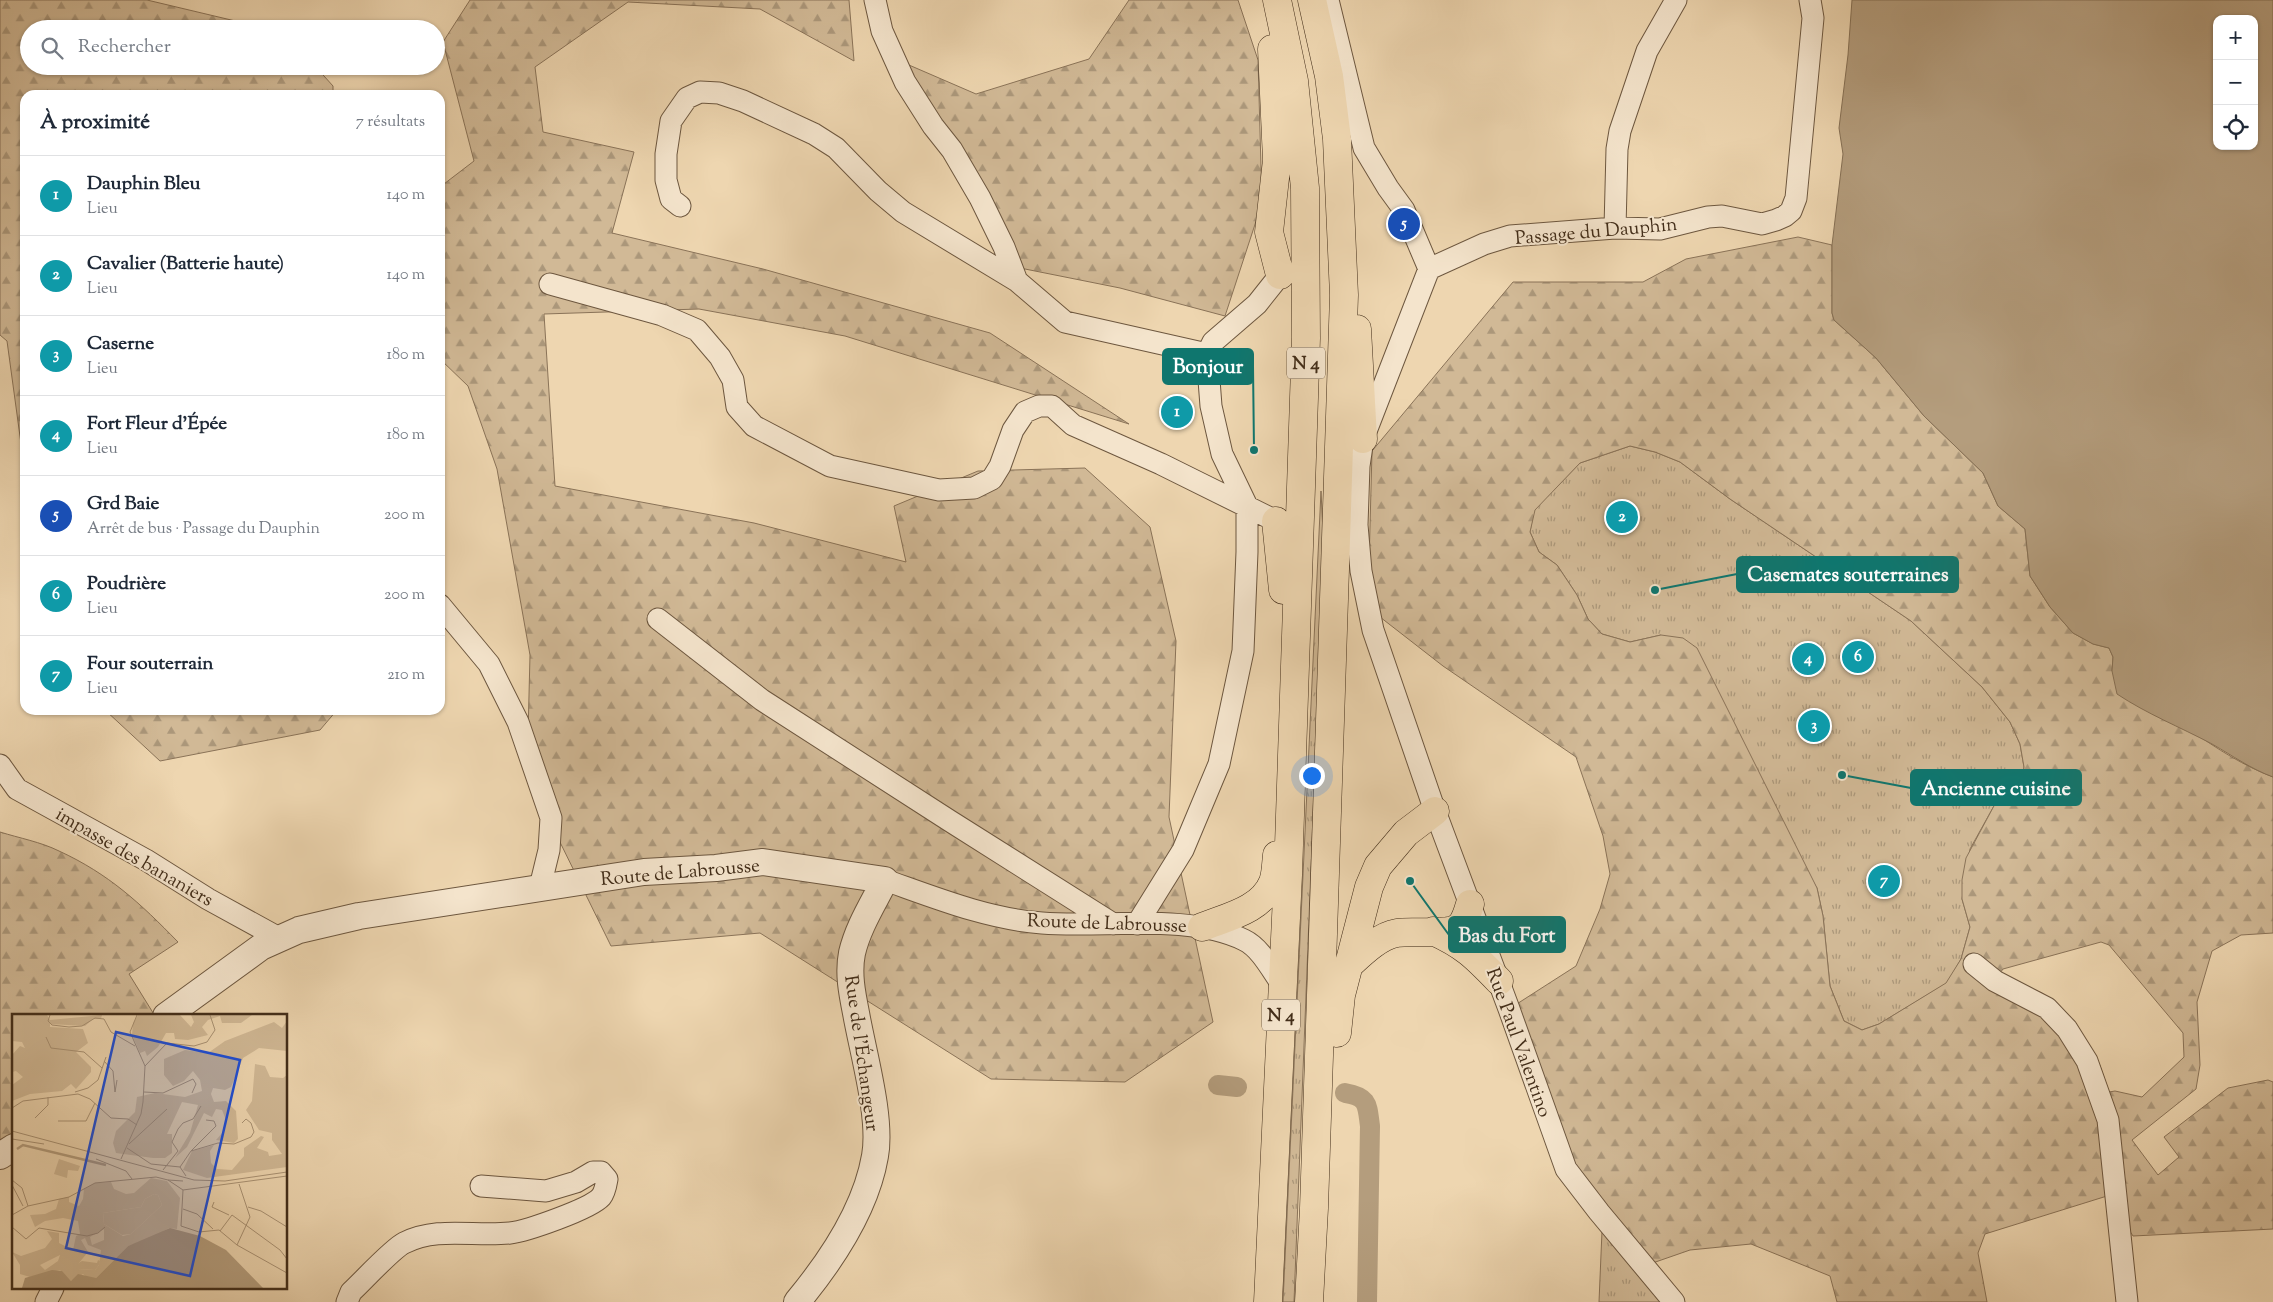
<!DOCTYPE html>
<html lang="fr">
<head>
<meta charset="utf-8">
<style>
  body { margin:0; font-family:"Sorts Mill Goudy",serif; background:#f2f2f3; color:#1f2937 }
  .controls { position:absolute; right:15px; top:15px; display:grid; overflow:hidden; border-radius:10px; box-shadow:0 1px 4px #0004 }
  .controls button { width:45px; height:45px; display:grid; place-items:center; padding:0; border:0; border-bottom:1px solid #e0e1e3; background:#fff; color:#1f2937; font:25px sans-serif }
  .you { position:absolute; left:1311px; top:775px; width:18px; height:18px; margin:-12px; border:4px solid #fff; border-radius:50%; background:#1a73e8; box-shadow:0 0 0 8px #1a73e833 }
  .badge { display:grid; place-items:center; width:32px; height:32px; border-radius:50%; background:#111827; color:#fff; font-size:16px; font-weight:700 }
  .pin { position:absolute; translate:-50% -50%; border:2px solid #fff; box-shadow:0 1px 5px #0006 }
  .list { margin:0; padding:0; list-style:none }
  h2 { display:flex; justify-content:space-between; align-items:center; height:65px; margin:0; padding:0 20px; font-size:21px }
  h2 small { font-size:16px; font-weight:400; color:#747a83 }
  .list li { display:grid; grid-template-columns:32px 1fr auto; gap:15px; align-items:center; box-sizing:border-box; height:80px; padding:0 20px; border-top:1px solid #e0e1e3 }
  .list b { display:block; font-size:19px; white-space:nowrap }
  .list p { margin:0; font-size:16px; white-space:nowrap; color:#747a83 }
  .list em { font-size:16px; font-style:normal; color:#747a83 }
  .icon { flex:none; width:28px; height:28px; fill:none; stroke:currentColor; stroke-width:2; stroke-linecap:round; stroke-linejoin:round }
  .map { position:relative; flex:none; width:2273px; height:1302px; overflow:hidden }
  .search { position:absolute; background:#fff; box-shadow:0 1px 4px #0004; left:20px; top:20px; width:425px; height:55px; display:flex; align-items:center; gap:12px; box-sizing:border-box; padding:0 18px; border-radius:28px; color:#747a83; font-size:19px }
  .panel { position:absolute; background:#fff; box-shadow:0 1px 4px #0004; left:20px; top:90px; width:425px; height:625px; border-radius:15px }
  .map>svg:first-child { display:block }
</style>
</head>
<body>
<div class="map">
<svg width="2273" height="1302" viewBox="0 0 2273 1302">
  <defs>
    <pattern id="grass-tufts" width="24" height="20" patternUnits="userSpaceOnUse" patternTransform="scale(1.25)"><rect width="24" height="20" fill="#d1b996"/><path d="M3 7l-1-3M5 7V3M7 7l1-3M15 17l-1-3M17 17v-4M19 17l1-3" fill="none" stroke="#ab977a"/></pattern>
    <pattern id="forest-firs" width="22" height="20" patternUnits="userSpaceOnUse" patternTransform="scale(1.25)"><rect width="22" height="20" fill="#d1b996"/><path d="M5 1l3.5 6h-7zM16 11l3.5 6h-7z" fill="#ab977a"/></pattern>
  </defs>
  <rect width="100%" height="100%" fill="#eed6b0"/>
  <filter id="stains"><feTurbulence type="fractalNoise" baseFrequency=".004" numOctaves="4"/><feColorMatrix values="0 0 0 0 .2 0 0 0 0 .09 0 0 0 0 .02 0 0 0 .5 -.17"/></filter>
  <radialGradient id="worn" r=".72"><stop offset=".6" stop-color="#630" stop-opacity="0"/><stop offset="1" stop-color="#630" stop-opacity=".3"/></radialGradient>
  <path fill="url(#grass-tufts)" stroke="#8a7358" d="M 1630,446 L 1655,452 L 1680,462 L 1730,499 L 1911,621 L 1982,687 L 2010,722 L 2020,744 L 2024,767 L 2022,779 L 2011,798 L 1995,804 L 1970,849 L 1962,899 L 1970,927 L 1961,959 L 1947,983 L 1879,1024 L 1862,1030 L 1844,1021 L 1830,986 L 1823,916 L 1817,888 L 1661,635 L 1630,642 L 1602,634 L 1588,619 L 1577,595 L 1557,565 L 1539,552 L 1530,532 L 1534,510 L 1580,463 Z
    M 1321,491 L 1323,532 L 1318,688 L 1294,1302 L 1283,1302 Z
    M 1602,1231 L 1660,1302 L 1599,1302 Z"/>
  <path fill="url(#forest-firs)" stroke="#8a7358" fill-rule="evenodd" d="M 0,0 L 147,0 L 269,29 L 29,29 L 29,66 L 315,66 L 333,86 L 333,95 L 25,95 L 25,473 L 7,341 L 0,335 Z
    M 470,0 L 849,0 L 854,61 L 760,9 L 628,2 L 535,67 L 543,132 L 634,152 L 612,233 L 763,269 L 990,333 L 1129,424 L 845,336 L 699,309 L 544,314 L 555,486 L 754,523 L 906,562 L 894,506 L 978,471 L 1085,468 L 1150,527 L 1176,641 L 1169,817 L 1213,1022 L 1125,1082 L 991,1079 L 760,933 L 611,946 L 527,775 L 530,655 L 497,469 L 468,386 L 440,359 L 440,187 L 474,161 L 443,42 Z
    M 1129,0 L 1238,0 L 1258,60 L 1262,203 L 1225,316 L 1120,288 L 1020,268 L 902,62 L 976,94 L 1089,59 Z
    M 1798,237 L 1832,245 L 1832,313 L 1834,320 L 1876,358 L 1924,416 L 1983,473 L 1998,506 L 2025,529 L 2030,576 L 2050,607 L 2073,633 L 2093,644 L 2109,648 L 2113,657 L 2112,671 C 2161,707 2217,756 2273,777 L 2273,933 L 2241,935 L 2212,951 L 2197,1002 L 2200,1065 L 2196,1089 L 2132,1140 L 2158,1175 L 2179,1157 L 2164,1137 L 2228,1088 L 2268,1080 L 2273,1082 L 2273,1229 L 2133,1236 L 2107,1196 L 1985,1234 L 1978,1253 L 1987,1302 L 1837,1302 L 1830,1276 L 1751,1244 L 1690,1250 L 1644,1266 L 1588,1197 L 1509,1009 L 1576,966 L 1600,909 L 1610,874 L 1603,836 L 1576,757 L 1443,666 L 1380,617 L 1369,565 L 1372,451 L 1513,282 L 1643,282 L 1686,259 ZM 1630,446 L 1655,452 L 1680,462 L 1730,499 L 1911,621 L 1982,687 L 2010,722 L 2020,744 L 2024,767 L 2022,779 L 2011,798 L 1995,804 L 1966,858 L 1962,880 L 1962,899 L 1970,927 L 1961,959 L 1946,983 L 1879,1024 L 1862,1030 L 1844,1021 L 1830,986 L 1823,916 L 1817,888 L 1697,648 L 1683,638 L 1661,635 L 1630,642 L 1602,634 L 1588,619 L 1577,595 L 1557,565 L 1539,552 L 1530,532 L 1535,510 L 1580,463 ZM 2101,942 L 2109,945 L 2183,1033 L 2184,1057 L 2142,1097 L 2115,1091 L 2109,1092 L 2099,1063 L 2066,1012 L 2042,993 L 2003,977 L 2000,973 L 2003,969 Z
    M 105,710 L 337,710 L 320,730 L 160,761 Z
    M 0,832 C 19,838 41,842 59,851 C 109,874 140,903 178,942 L 129,974 L 155,1016 L 14,1016 L 14,1134 L 0,1142 Z"/>
  <path fill="#b49d7d" stroke="#867055" fill-rule="evenodd" d="M 1852,0 L 2273,0 L 2273,777 C 2251,769 2233,756 2212,744 C 2180,727 2147,714 2117,694 L 2112,671 L 2113,657 L 2109,648 L 2093,644 L 2073,633 L 2050,607 L 2030,576 L 2025,529 L 1998,506 L 1983,473 L 1924,416 L 1876,358 L 1834,320 L 1832,313 L 1832,245 L 1843,154 L 1839,128 L 1848,55 ZM 2217,19 L 2254,19 L 2254,146 L 2217,146 Z"/>
  <g fill="none" stroke-linecap="round" stroke-linejoin="round">
    <path stroke="#b49d7d" stroke-width="20" d="M 1218,1085 L 1237,1087
      M 1345,1093 C 1369,1097 1367,1105 1370,1126 L 1367,1302"/>
    <g stroke="#6d573f" stroke-width="23">
      <path id="minor" d="M 875,0 L 882,31 L 905,82 L 933,126 L 952,150 L 980,198 L 1004,247 L 1017,281 L 1065,322 L 1207,354
        M 1328,0 L 1364,148 L 1388,188 L 1404,210 L 1429,269 L 1363,439 L 1359,466 L 1357,525 L 1361,571 L 1373,630 L 1435,811 L 1509,1009 L 1566,1169 L 1599,1212 L 1674,1302
        M 680,206 L 671,199 L 666,180 L 666,154 L 671,121 L 687,98 L 700,92 L 719,93 L 743,101 L 814,134 L 836,148 L 878,191 L 903,212 L 1017,281
        M 1615,228 L 1617,149 L 1620,131 L 1647,51 L 1676,0
        M 1429,269 L 1484,244 L 1510,236 L 1615,228 L 1660,229 L 1708,217 L 1722,216 L 1762,224 L 1776,220 L 1785,216 L 1791,211 L 1796,198 L 1813,18 L 1810,0
        M 550,284 L 662,315 L 697,330 L 720,357 L 733,380 L 737,407 L 754,426 L 830,466 L 939,490 L 974,488 L 992,479 L 1000,466 L 1013,430 L 1025,412 L 1039,406 L 1052,406 L 1073,425 L 1161,464 L 1276,521
        M 440,605 L 489,664 L 518,722 L 551,818 L 549,850 L 540,887
        M 658,619 L 762,700 L 950,821 L 1113,924
        M 0,765 L 17,789 L 146,860 L 208,899 L 279,938
        M 885,880 C 936,898 988,919 1042,923 C 1103,928 1189,913 1244,940 C 1261,948 1272,971 1283,986
        M 1137,924 L 1183,850 L 1219,764 L 1243,651 L 1247,552 L 1247,506 L 1222,454 L 1211,406 L 1207,354 L 1213,342 L 1257,304 L 1280,275
        M 1974,964 L 1995,981 L 2047,1008 L 2067,1029 L 2087,1061 L 2108,1120 L 2127,1302
        M 46,1302 L 53,1288
        M 347,1302 L 351,1292 C 363,1281 392,1249 404,1243 C 438,1226 474,1237 510,1233 C 527,1231 590,1209 601,1197 C 605,1192 606,1185 607,1179 L 601,1172 L 593,1172 L 576,1182 L 546,1191 L 481,1186"/>
    </g>
    <g stroke="#6d573f" stroke-width="28">
      <path id="tertiary" d="M 166,1016 L 261,947 L 299,930 L 359,916 L 644,872 L 716,868 L 763,862 L 885,880 C 873,904 858,927 852,953 C 848,973 852,993 856,1013 C 863,1053 882,1118 875,1156 C 866,1209 831,1261 797,1302
        M 0,1156 L 14,1147"/>
    </g>
    <g stroke="#422d19" stroke-width="29">
      <path id="trunk" d="M 1272,49 L 1277,160 L 1269,232 L 1280,275
        M 1357,329 L 1363,439
        M 1276,521 L 1283,590
        M 1202,927 C 1227,917 1262,910 1273,882 C 1276,874 1276,863 1277,855
        M 1433,931 C 1464,945 1475,956 1499,981
        M 1349,965 C 1362,953 1379,936 1397,933 C 1413,930 1450,937 1461,925 C 1466,919 1468,911 1470,904
        M 1337,1033 L 1341,995 L 1369,887 L 1378,866 L 1406,833 L 1435,811
        M 1268,1302 L 1288,875 L 1306,338 L 1305,188 L 1294,81 L 1277,0
        M 1309,1302 L 1314,1208 L 1344,295 L 1337,139 L 1329,76 L 1312,0"/>
    </g>
    <use href="#minor" stroke="#f4e4cc" stroke-width="21"/>
    <use href="#tertiary" stroke="#f4e4cc" stroke-width="26"/>
    <use href="#trunk" stroke="#eed6b0" stroke-width="28"/>
  </g>
  <g text-anchor="middle" stroke-width="4" stroke-linejoin="round" paint-order="stroke">
    <g fill="#f4e4cc" stroke="#77644f" stroke-width="1">
      <rect x="1287" y="347.5" width="38" height="31" rx="4"/>
      <rect x="1262" y="999.5" width="38" height="31" rx="4"/>
    </g>
    <g font-size="18" font-weight="bold" fill="#422d19">
      <text x="1306" y="369">N 4</text>
      <text x="1281" y="1021">N 4</text>
    </g>
    <g font-size="19" fill="#422d19" stroke="#f4e4cc">
      <text transform="translate(1596 230) rotate(-5)" y="7">Passage du Dauphin</text>
      <text transform="translate(135 856) rotate(30)" y="7">impasse des bananiers</text>
      <text transform="translate(680 871) rotate(-5)" y="7">Route de Labrousse</text>
      <text transform="translate(1107 922) rotate(2)" y="7">Route de Labrousse</text>
      <text transform="translate(1520 1042) rotate(70)" y="7">Rue Paul Valentino</text>
      <text transform="translate(863 1053) rotate(82)" y="7">Rue de l'Échangeur</text>
    </g>
  </g>
  <g transform="translate(12 1014)">
    <rect width="275" height="275" fill="#eed6b0"/>
    <path d="M 47,145 L 68,152 L 66,157 L 56,156 L 55,164 L 42,160 ZM 142,180 L 146,181 L 150,191 L 119,220 L 110,221 L 92,210 L 91,199 L 129,193 L 133,185 ZM 86,246 L 88,247 L 87,251 L 83,256 L 66,255 L 65,250 L 70,247 L 85,249 Z" fill="#d1b996"/>
    <path d="M 0,1 L 35,1 L 38,6 L 90,1 L 89,5 L 81,5 L 73,12 L 38,10 L 38,13 L 71,15 L 76,29 L 64,38 L 79,53 L 79,58 L 64,75 L 59,70 L 50,77 L 18,80 L 0,87 L 0,71 L 11,63 L 4,57 L 0,58 L 0,41 L 8,32 L 13,34 L 10,28 L 0,27 ZM 126,1 L 168,1 L 179,13 L 182,8 L 179,1 L 240,1 L 229,9 L 210,9 L 208,2 L 196,6 L 190,13 L 196,21 L 176,26 L 163,25 L 162,19 L 154,19 L 146,33 L 135,42 L 133,37 L 128,39 L 120,21 L 121,9 ZM 275,7 L 275,37 L 247,34 L 231,44 L 219,73 L 213,76 L 201,74 L 199,80 L 202,88 L 214,87 L 224,97 L 226,125 L 222,129 L 204,126 L 211,118 L 214,106 L 210,96 L 204,95 L 200,103 L 192,99 L 175,133 L 163,144 L 178,119 L 186,91 L 170,88 L 155,120 L 160,120 L 160,139 L 153,144 L 141,144 L 104,139 L 101,129 L 104,117 L 123,98 L 125,83 L 143,79 L 173,83 L 190,77 L 188,66 L 181,57 L 172,67 L 161,72 L 152,61 L 152,45 L 173,36 L 196,39 L 213,27 L 262,8 L 270,14 ZM 243,50 L 253,52 L 258,63 L 271,64 L 275,61 L 275,153 L 195,164 L 171,156 L 180,137 L 202,131 L 198,137 L 199,149 L 205,155 L 220,156 L 232,142 L 232,134 L 249,122 L 252,123 L 245,134 L 256,138 L 257,142 L 270,140 L 260,126 L 260,119 L 247,116 L 234,96 L 240,87 ZM 139,164 L 155,167 L 168,184 L 165,215 L 157,214 L 140,224 L 116,232 L 84,264 L 75,264 L 71,260 L 59,267 L 48,256 L 18,263 L 8,260 L 8,251 L 0,238 L 9,242 L 33,234 L 40,225 L 35,217 L 47,219 L 47,229 L 61,236 L 64,222 L 68,220 L 66,207 L 51,204 L 33,207 L 23,213 L 18,201 L 33,200 L 44,195 L 47,185 L 57,183 L 57,188 L 67,192 L 71,185 L 72,175 L 83,169 L 99,168 L 102,175 L 114,180 L 122,179 ZM 142,180 L 146,181 L 150,191 L 119,220 L 111,222 L 92,210 L 91,199 L 129,193 L 133,185 ZM 92,215 L 92,226 L 80,231 L 78,223 ZM 73,224 L 76,231 L 89,236 L 87,251 L 83,256 L 66,255 L 66,250 L 76,238 L 69,226 ZM 48,241 L 46,247 L 33,256 L 28,251 Z" fill="#d1b996" fill-rule="evenodd"/>
    <path d="M 158,214 L 188,222 L 214,236 L 251,274 L 10,274 L 13,264 L 40,256 L 50,257 L 59,267 L 66,260 L 84,264 L 116,232 Z" fill="#b49d7d"/>
    <path fill="none" stroke="#b49d7d" stroke-width="2.5" d="M 5,135 L 11,131 L 94,151"/>
    <path fill="none" stroke="#a99274" stroke-width="1" d="M 38,1 L 36,7 L 40,11 L 57,13 L 70,12 L 83,4 L 92,5 L 99,18 L 123,32M 34,23 L 39,34 L 72,38 L 90,54M 92,47 L 101,57 L 103,78 L 105,66M 133,52 L 155,29 L 182,32 L 195,28 L 203,16 L 198,1M 63,78 L 76,74 L 86,66 L 94,43M 132,78 L 151,79 L 181,65 L 184,70 L 180,79M 0,94 L 11,87 L 66,80 L 78,85 L 99,104 L 116,105 L 125,111M 23,104 L 36,91 L 36,83M 46,107 L 74,107 L 83,89M 0,117 L 182,166 L 213,167 L 275,158M 0,125 L 32,130M 117,130 L 155,95M 115,134 L 139,150 L 168,153 L 174,162M 179,137 L 204,112 L 202,107 L 194,106M 84,145 L 114,157 L 120,165M 109,145 L 129,100 L 131,88 L 133,52 L 118,18 L 125,1M 168,153 L 179,137 L 206,129 L 222,130 L 239,123 L 242,118 L 239,109 L 234,105 L 230,109M 151,156 L 166,137 L 160,128 L 166,115 L 171,109 L 181,105 L 189,92M 0,166 L 10,174 L 16,192M 156,166 L 171,167M 0,171 L 11,192M 171,176 L 169,212 L 187,218 L 207,216 L 225,231 L 275,259M 202,188 L 200,193 L 217,201M 236,193 L 249,197 L 275,213M 171,195 L 185,200 L 201,215M 0,201 L 16,192 L 57,183 L 83,169 L 144,163 L 156,166 L 171,176 L 275,162M 0,213 L 14,225 L 27,214 L 75,222 L 86,219 L 93,213M 208,217 L 220,201 L 268,236 L 275,245M 225,231 L 238,203 L 227,170"/>
    <path fill="#1d4ed8" fill-opacity="0.15" stroke="#1d4ed8" stroke-width="2.5" d="M 104,18 L 228,46 L 178,262 L 54,234 Z"/>
    <rect width="275" height="275" fill="none" stroke="#422d19" stroke-width="2.5"/>
  </g>
  <path fill="none" stroke="#0f766e" stroke-width="2" d="M1254 450L1253 366M1655 590L1737 574M1842 775L1911 788M1410 881L1449 935"/>
  <g fill="#0f766e" stroke="#f4e4cc" stroke-width="2">
    <circle cx="1254" cy="450" r="5"/>
    <circle cx="1655" cy="590" r="5"/>
    <circle cx="1842" cy="775" r="5"/>
    <circle cx="1410" cy="881" r="5"/>
  </g>
  <g fill="#0f766e" stroke="#0f766e" stroke-width="2">
    <rect x="1163" y="349" width="90" height="35" rx="5"/>
    <rect x="1737" y="557" width="221" height="35" rx="5"/>
    <rect x="1911" y="770" width="170" height="35" rx="5"/>
    <rect x="1449" y="917" width="116" height="35" rx="5"/>
  </g>
  <g font-size="20" text-anchor="middle" font-weight="bold" fill="#fff">
    <text x="1208" y="373">Bonjour</text>
    <text x="1848" y="581">Casemates souterraines</text>
    <text x="1996" y="795">Ancienne cuisine</text>
    <text x="1507" y="942">Bas du Fort</text>
  </g>
  <rect width="100%" height="100%" filter="url(#stains)"/>
  <rect width="100%" height="100%" fill="url(#worn)"/>
</svg>
<div class="controls">
<button>+</button>
<button>−</button>
<button><svg class="icon" aria-label="locate" viewBox="0 0 24 24"><circle cx="12" cy="12" r="6"/><path d="M12 2v4M12 18v4M2 12h4M18 12h4"/></svg></button>
</div>
<div class="you"></div>
<div class="pin badge" style="left:1177px;top:412px;background:#0f9aa8">1</div>
<div class="pin badge" style="left:1622px;top:517px;background:#0f9aa8">2</div>
<div class="pin badge" style="left:1814px;top:726px;background:#0f9aa8">3</div>
<div class="pin badge" style="left:1808px;top:659px;background:#0f9aa8">4</div>
<div class="pin badge" style="left:1404px;top:224px;background:#1a4fb4">5</div>
<div class="pin badge" style="left:1858px;top:657px;background:#0f9aa8">6</div>
<div class="pin badge" style="left:1884px;top:881px;background:#0f9aa8">7</div>
<div class="search"><svg class="icon" aria-label="search" viewBox="0 0 24 24"><circle cx="10" cy="10" r="6"/><path d="M15 15l6 6"/></svg>Rechercher</div>
<section class="panel">
<h2>À proximité<small>7 résultats</small></h2>
<ul class="list">
<li><span class="badge" style="background:#0f9aa8">1</span><div><b>Dauphin Bleu</b><p>Lieu</p></div><em>140 m</em></li>
<li><span class="badge" style="background:#0f9aa8">2</span><div><b>Cavalier (Batterie haute)</b><p>Lieu</p></div><em>140 m</em></li>
<li><span class="badge" style="background:#0f9aa8">3</span><div><b>Caserne</b><p>Lieu</p></div><em>180 m</em></li>
<li><span class="badge" style="background:#0f9aa8">4</span><div><b>Fort Fleur d'Épée</b><p>Lieu</p></div><em>180 m</em></li>
<li><span class="badge" style="background:#1a4fb4">5</span><div><b>Grd Baie</b><p>Arrêt de bus · Passage du Dauphin</p></div><em>200 m</em></li>
<li><span class="badge" style="background:#0f9aa8">6</span><div><b>Poudrière</b><p>Lieu</p></div><em>200 m</em></li>
<li><span class="badge" style="background:#0f9aa8">7</span><div><b>Four souterrain</b><p>Lieu</p></div><em>210 m</em></li>
</ul>
</section>
</div>
</body>
</html>
